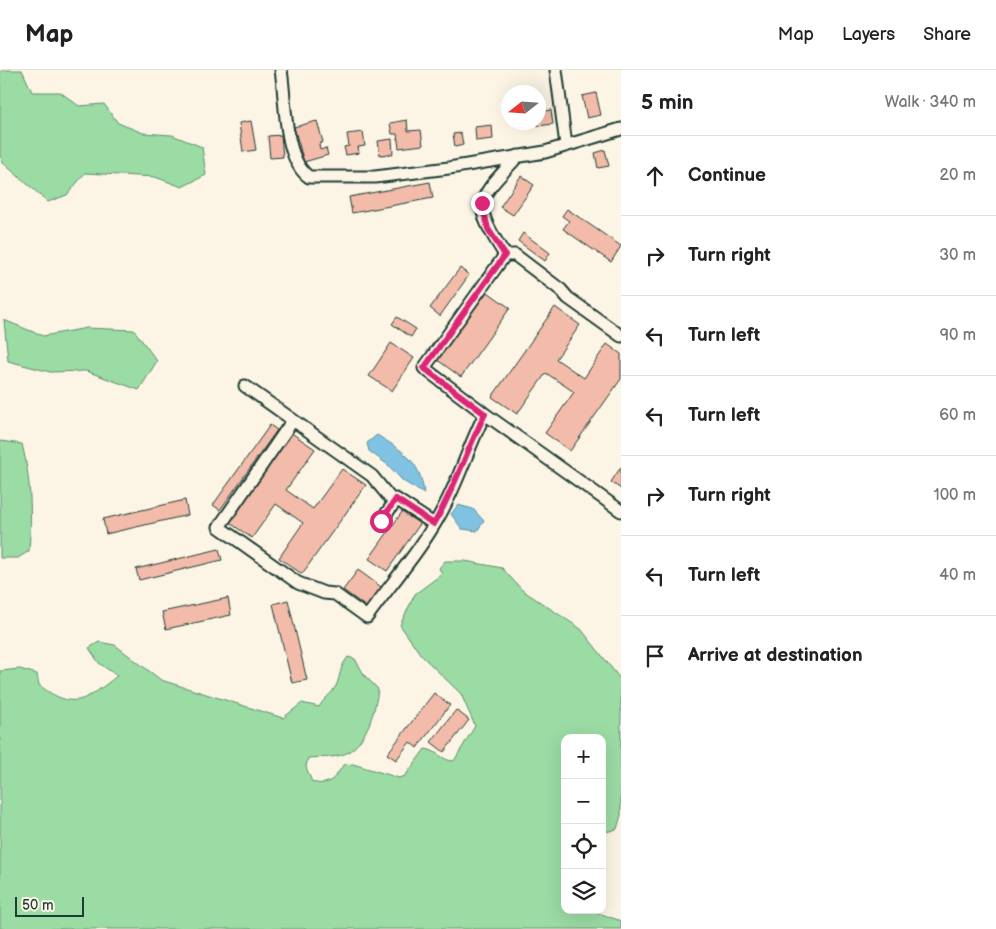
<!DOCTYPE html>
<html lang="en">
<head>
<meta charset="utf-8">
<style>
  body { margin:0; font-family:"Balsamiq Sans",sans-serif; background:#f6f6f6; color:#202124 }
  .controls { position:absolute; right:15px; bottom:15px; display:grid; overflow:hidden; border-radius:10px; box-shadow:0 5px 20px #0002 }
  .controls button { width:45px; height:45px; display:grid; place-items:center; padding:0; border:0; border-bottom:1px solid #e0e0e0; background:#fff; color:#202124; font:25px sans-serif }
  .compass { position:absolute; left:501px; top:15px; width:45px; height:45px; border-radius:50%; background:#fff; box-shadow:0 5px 20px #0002; rotate:253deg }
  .scale { position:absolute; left:15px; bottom:12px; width:69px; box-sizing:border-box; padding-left:5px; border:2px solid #1f3d34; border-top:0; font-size:14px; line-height:18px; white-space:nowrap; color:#1f3d34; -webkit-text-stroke:4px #fcf5e5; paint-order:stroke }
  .stop { position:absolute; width:15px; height:15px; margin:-11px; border:4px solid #db2777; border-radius:50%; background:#fff }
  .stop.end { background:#db2777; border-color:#fff; box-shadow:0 1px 5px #0008 }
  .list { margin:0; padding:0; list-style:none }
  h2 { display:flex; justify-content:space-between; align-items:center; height:65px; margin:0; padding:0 20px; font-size:21px }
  h2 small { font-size:16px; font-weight:400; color:#757577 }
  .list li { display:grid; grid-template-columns:32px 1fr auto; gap:15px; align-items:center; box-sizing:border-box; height:80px; padding:0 20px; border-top:1px solid #e0e0e0 }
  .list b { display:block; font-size:19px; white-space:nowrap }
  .list em { font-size:16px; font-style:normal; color:#757577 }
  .icon { flex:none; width:28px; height:28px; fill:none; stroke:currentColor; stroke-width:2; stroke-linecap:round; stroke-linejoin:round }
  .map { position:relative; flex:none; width:621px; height:859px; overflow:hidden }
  header { display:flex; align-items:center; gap:30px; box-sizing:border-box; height:70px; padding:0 25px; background:#fff; border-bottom:1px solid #e0e0e0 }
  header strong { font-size:24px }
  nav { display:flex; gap:28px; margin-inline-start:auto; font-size:18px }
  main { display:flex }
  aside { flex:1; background:#fff }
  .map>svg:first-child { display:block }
</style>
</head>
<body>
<header>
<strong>Map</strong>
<nav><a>Map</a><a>Layers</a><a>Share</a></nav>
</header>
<main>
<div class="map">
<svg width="621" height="859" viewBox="0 0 621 859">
  <rect width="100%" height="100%" fill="#fcf5e5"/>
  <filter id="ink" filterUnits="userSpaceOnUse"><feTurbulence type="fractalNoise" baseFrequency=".02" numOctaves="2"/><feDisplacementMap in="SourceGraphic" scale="10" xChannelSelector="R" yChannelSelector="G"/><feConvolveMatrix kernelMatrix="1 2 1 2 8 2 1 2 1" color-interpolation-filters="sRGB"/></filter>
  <g filter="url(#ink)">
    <path fill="#9bdba4" stroke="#5d8c6c" d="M 5,0 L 22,0 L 32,22 L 60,22 L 79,36 L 104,34 L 118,53 L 143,63 L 172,65 L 202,77 L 206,105 L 182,117 L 155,107 L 85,103 L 67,125 L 48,132 L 3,93 L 0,86 L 0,2 Z
      M 4,250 L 43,266 L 87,258 L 134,260 L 157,291 L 139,320 L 86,301 L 50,302 L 8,291 Z
      M 0,371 L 22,374 C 31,410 32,444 29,481 L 18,488 L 0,488 Z
      M 445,491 L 465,491 L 502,498 L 522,520 L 581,559 L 621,610 L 621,745 L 617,759 L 602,763 L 602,668 L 565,668 L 565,840 L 590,840 L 621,851 L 621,859 L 0,859 L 0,601 L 20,599 L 37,604 L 39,615 C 74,642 86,630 117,606 L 99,593 L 89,578 L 99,572 L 115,575 L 161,610 L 283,648 L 302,633 L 319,637 C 323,629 332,624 336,616 C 341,605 339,598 348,587 L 355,589 L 365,606 L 378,619 C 376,639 367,669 350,681 C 339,689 321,687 308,688 L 306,697 L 312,712 C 329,717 335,708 343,695 L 353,694 L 399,708 L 405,706 L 425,679 C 437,680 442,691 454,691 L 475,656 L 461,624 L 421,585 L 400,555 L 415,524 L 442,504 L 439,498 Z"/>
    <path fill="#80c2e1" stroke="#598d9c" d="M 377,365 C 403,381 421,391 424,424 L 403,411 L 388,395 L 369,381 L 367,373 Z
      M 458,435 L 473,439 L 484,451 L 477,461 L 462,459 L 451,444 Z"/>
    <path fill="#f3bba9" stroke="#1f3d34" d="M 596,23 L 601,45 L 587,48 L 582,26 Z
      M 551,40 L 553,54 L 538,56 L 538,42 Z
      M 407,50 L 408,61 L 421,60 L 423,75 L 399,78 L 397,64 L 392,64 L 390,53 Z
      M 251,51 L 256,80 L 243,82 L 239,53 Z
      M 317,51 L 323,72 L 319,74 L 320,80 L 326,78 L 328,85 L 304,92 L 294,57 Z
      M 492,55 L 493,69 L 476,71 L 475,57 Z
      M 363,62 L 365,76 L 358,77 L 359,83 L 346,85 L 344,77 L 349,76 L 347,64 Z
      M 461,63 L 463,75 L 455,77 L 453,64 Z
      M 281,65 L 283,87 L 270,88 L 268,66 Z
      M 392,69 L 393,84 L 380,85 L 378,71 Z
      M 605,80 L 609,96 L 598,98 L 595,83 Z
      M 521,106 L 534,115 L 513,145 L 500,137 Z
      M 430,112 L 433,128 L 352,143 L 349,127 Z
      M 567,139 L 621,176 L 611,192 L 563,159 L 569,151 L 562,146 Z
      M 523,163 L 550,183 L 545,191 L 518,171 Z
      M 460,198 L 469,205 L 440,246 L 430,238 Z
      M 485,220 L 510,238 L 461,307 L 436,289 Z
      M 555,237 L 580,255 L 556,289 L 584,308 L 607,274 L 621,284 L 621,309 L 570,381 L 545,363 L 574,322 L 546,303 L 517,344 L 492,327 Z
      M 397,247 L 416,259 L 411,267 L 392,254 Z
      M 391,273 L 414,288 L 392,321 L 369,306 Z
      M 270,355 L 277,360 L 220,440 L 213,435 Z
      M 290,362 L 315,379 L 286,420 L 313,439 L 342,399 L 366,415 L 302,504 L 279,488 L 303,453 L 276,434 L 252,468 L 227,451 Z
      M 621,397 L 621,419 L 611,412 Z
      M 185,430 L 188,445 L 106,464 L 103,449 Z
      M 402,442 L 420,454 L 387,501 L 369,489 Z
      M 219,479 L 222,490 L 139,510 L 136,499 Z
      M 358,500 L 384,519 L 369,539 L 343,520 Z
      M 228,528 L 231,545 L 166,559 L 162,542 Z
      M 288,530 L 307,610 L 292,613 L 273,534 Z
      M 434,623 L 450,635 L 417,678 L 410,672 L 396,690 L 387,684 Z
      M 456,640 L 469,650 L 444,682 L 431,672 Z"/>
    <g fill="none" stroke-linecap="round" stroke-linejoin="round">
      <g stroke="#1f3d34" stroke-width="15">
        <path id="minor" d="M 281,0 C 286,29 283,89 309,107 L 375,107 L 449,98 L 545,82 L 621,59
          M 556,0 L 566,75
          M 505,185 C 470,130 477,131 518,86
          M 621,266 L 568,228 L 561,220 L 515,185 L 505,185 L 424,298 L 485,344 L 621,441
          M 245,316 L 293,350
          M 381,451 L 394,433
          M 434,454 L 396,429 L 394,433 L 372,406 L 293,350 L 219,457 L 298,513 L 324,523 L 335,524 L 367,547 C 393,511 427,473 446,433 C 461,404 470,373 485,344"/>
      </g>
      <use href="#minor" stroke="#fcf5e5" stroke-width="11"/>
    </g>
  </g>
  <g fill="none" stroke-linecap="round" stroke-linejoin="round" filter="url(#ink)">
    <path stroke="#db2777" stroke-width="6" d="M 381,451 L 396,429 L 434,454 C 454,419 467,380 485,344 L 424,298 L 505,185 L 488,159 L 482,133"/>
  </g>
</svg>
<div class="controls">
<button>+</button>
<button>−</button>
<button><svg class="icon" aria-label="locate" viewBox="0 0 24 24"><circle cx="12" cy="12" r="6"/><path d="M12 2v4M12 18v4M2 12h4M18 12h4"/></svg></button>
<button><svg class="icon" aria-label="layers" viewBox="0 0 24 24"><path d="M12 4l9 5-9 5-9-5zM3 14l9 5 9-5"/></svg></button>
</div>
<svg class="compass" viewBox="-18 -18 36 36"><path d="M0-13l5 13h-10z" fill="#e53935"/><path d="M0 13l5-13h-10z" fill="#757577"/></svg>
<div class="scale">50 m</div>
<div class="stop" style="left:381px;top:451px"></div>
<div class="stop end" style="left:482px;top:133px"></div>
</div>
<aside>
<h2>5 min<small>Walk · 340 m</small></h2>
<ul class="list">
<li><svg class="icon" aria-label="ahead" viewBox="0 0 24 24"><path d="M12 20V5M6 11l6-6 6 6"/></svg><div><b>Continue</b></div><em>20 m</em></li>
<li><svg class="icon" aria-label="right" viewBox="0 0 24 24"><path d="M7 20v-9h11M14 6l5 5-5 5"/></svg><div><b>Turn right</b></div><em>30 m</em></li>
<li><svg class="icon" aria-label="left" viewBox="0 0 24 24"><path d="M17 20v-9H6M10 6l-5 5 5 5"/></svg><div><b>Turn left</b></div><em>90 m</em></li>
<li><svg class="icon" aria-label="left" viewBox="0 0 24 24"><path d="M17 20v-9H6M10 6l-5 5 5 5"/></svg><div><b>Turn left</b></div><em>60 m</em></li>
<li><svg class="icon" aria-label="right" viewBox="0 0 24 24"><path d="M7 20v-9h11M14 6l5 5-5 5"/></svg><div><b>Turn right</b></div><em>100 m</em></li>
<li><svg class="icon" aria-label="left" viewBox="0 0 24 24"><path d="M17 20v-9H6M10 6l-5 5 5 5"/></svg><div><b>Turn left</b></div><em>40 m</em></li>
<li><svg class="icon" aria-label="arrive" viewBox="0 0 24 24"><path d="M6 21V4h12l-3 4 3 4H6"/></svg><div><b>Arrive at destination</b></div></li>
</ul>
</aside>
</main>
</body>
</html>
